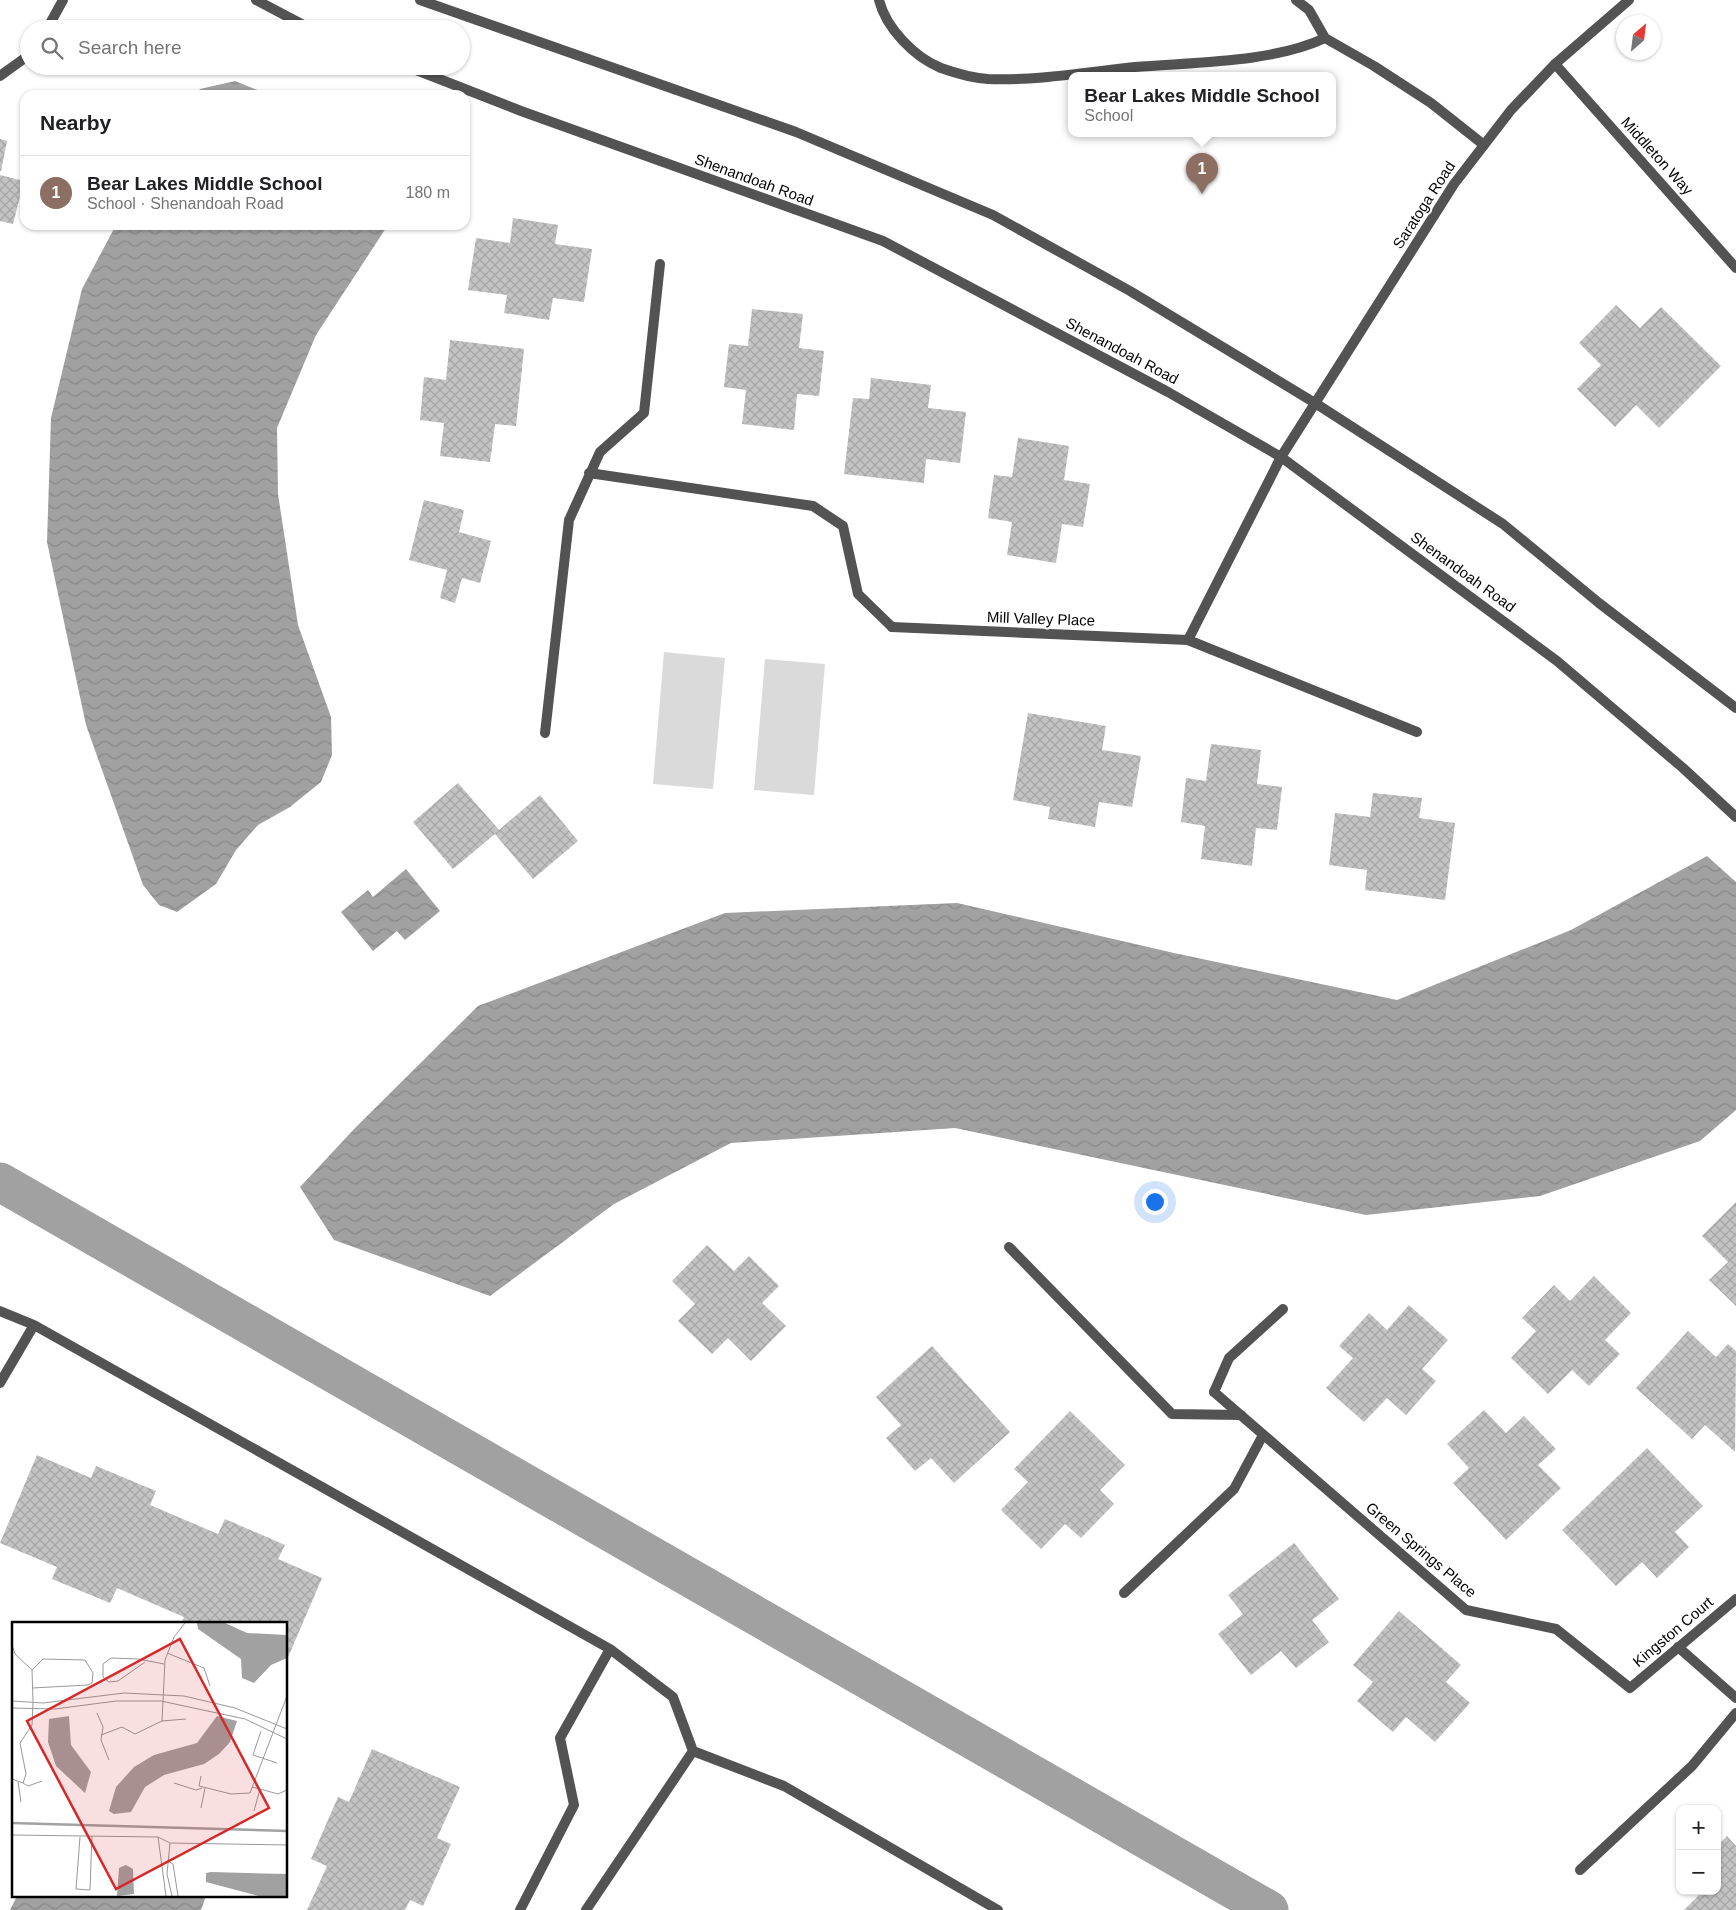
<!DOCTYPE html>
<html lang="en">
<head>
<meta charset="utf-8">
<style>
  body { margin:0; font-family:Arial,sans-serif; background:#f6f6f6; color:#202124 }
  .controls { position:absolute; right:15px; bottom:15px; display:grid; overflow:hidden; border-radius:10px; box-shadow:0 1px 4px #0004 }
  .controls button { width:45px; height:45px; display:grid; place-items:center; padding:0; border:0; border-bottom:1px solid #e0e0e0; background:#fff; color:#202124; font:25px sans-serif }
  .compass { position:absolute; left:1616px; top:15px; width:45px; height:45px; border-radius:50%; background:#fff; box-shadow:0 1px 4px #0004; rotate:28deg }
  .you { position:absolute; left:1154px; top:1201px; width:18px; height:18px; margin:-12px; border:4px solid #fff; border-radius:50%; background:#1a73e8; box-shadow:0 0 0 8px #1a73e833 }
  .badge { display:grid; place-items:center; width:32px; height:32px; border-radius:50%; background:#000; color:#fff; font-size:16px; font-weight:700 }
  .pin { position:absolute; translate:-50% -41px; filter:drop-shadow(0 1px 2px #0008) }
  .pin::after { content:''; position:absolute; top:26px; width:18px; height:15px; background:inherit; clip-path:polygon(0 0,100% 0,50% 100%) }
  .popup { position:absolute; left:1068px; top:72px; width:268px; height:65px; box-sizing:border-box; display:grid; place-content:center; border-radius:10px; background:#fff; filter:drop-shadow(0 1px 4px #0005); font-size:16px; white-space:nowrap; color:#757577 }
  .popup b { font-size:19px; color:#202124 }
  .popup::after { content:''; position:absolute; left:50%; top:100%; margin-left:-10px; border:10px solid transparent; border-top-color:#fff }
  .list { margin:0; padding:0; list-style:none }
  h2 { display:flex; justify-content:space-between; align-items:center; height:65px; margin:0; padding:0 20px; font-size:21px }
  h2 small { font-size:16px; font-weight:400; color:#757577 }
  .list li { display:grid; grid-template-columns:32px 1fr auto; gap:15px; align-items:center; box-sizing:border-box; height:75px; padding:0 20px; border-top:1px solid #e0e0e0 }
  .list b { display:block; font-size:19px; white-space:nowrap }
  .list p { margin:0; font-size:16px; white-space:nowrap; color:#757577 }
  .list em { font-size:16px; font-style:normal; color:#757577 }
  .icon { flex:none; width:28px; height:28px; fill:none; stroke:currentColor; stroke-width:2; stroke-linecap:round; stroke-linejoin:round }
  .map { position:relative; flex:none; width:1736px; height:1910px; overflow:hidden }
  .search { position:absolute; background:#fff; box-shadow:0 1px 4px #0004; left:20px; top:20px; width:450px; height:55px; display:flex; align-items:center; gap:12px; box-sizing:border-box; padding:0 18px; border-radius:28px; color:#757577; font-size:19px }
  .panel { position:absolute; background:#fff; box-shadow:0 1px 4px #0004; left:20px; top:90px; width:450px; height:140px; border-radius:15px }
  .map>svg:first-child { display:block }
</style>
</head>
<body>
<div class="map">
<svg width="1736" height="1910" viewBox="0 0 1736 1910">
  <defs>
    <pattern id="water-waves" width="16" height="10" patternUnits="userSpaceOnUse" patternTransform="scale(1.25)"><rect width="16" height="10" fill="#a1a1a1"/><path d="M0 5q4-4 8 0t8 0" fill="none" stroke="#898989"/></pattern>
    <pattern id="building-cross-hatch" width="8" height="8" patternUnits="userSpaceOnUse" patternTransform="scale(1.25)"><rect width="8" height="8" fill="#c3c3c3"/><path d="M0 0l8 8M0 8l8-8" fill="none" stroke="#a6a6a6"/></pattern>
  </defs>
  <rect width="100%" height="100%" fill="#fff"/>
  <path fill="#dadada" d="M 664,652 L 725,658 L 713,789 L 653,784 Z
    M 765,659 L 825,664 L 814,795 L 754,790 Z"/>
  <path fill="url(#water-waves)" d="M 235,81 L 270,95 L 196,95 L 200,89 Z
    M 116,225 L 388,225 L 316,335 L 277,428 L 278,494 L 298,625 L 331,717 L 332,755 L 321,782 L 290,807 L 258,825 L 236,850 L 216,884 L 177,912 L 159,905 L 143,885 L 86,725 L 47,542 L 51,418 L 82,289 Z
    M 1707,856 L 1736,882 L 1736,1110 L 1700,1141 L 1540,1196 L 1366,1215 L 955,1128 L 731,1143 L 614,1204 L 490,1296 L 334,1240 L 300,1187 L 356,1127 L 478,1006 L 725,913 L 957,903 L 1174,953 L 1397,1000 L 1571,930 Z
    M 406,869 L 440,911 L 405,940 L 397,931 L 373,951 L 341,912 L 368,890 L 373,897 Z
    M 17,1896 L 206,1896 L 201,1910 L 10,1910 Z"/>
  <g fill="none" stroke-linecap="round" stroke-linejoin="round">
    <path stroke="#a1a1a1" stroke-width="39" d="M 0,1182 L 1269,1910"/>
  </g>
  <path fill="url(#building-cross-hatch)" d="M 0,139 L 7,141 L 1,171 L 0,171 Z
    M 0,175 L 24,181 L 13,224 L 0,221 Z
    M 513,218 L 558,225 L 555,244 L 592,249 L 584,302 L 553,298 L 549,320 L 504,313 L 507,295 L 468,290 L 476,238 L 510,243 Z
    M 1616,305 L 1640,328 L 1661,307 L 1721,366 L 1659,428 L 1636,405 L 1615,427 L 1577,389 L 1601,365 L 1579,343 Z
    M 752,309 L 803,314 L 799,348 L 824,351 L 819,396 L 797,394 L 794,430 L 742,424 L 746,390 L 724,387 L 729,344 L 748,346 Z
    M 450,340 L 524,349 L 516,426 L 495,424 L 490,462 L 440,456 L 444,423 L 420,420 L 424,377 L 446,380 Z
    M 871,378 L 931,385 L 928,408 L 966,412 L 960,463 L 926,459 L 924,483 L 844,474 L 853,398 L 869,399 Z
    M 1018,438 L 1069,446 L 1064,480 L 1090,484 L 1083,527 L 1062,524 L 1056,563 L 1007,555 L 1012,522 L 988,518 L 994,475 L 1012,477 Z
    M 424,500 L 464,510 L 459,532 L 491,541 L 480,583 L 462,578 L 455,603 L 440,598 L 447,570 L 409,560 Z
    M 1028,713 L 1106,726 L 1102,750 L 1141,756 L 1132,807 L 1099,802 L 1095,827 L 1048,819 L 1050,807 L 1013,800 Z
    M 1211,744 L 1261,750 L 1257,784 L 1282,787 L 1277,830 L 1256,828 L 1252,866 L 1201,859 L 1205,826 L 1181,822 L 1186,778 L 1206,781 Z
    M 458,783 L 499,830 L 540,795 L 578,841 L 533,879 L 495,834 L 453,869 L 413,822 Z
    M 1373,793 L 1422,798 L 1419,818 L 1455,823 L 1445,900 L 1365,890 L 1367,870 L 1329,865 L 1335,813 L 1370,817 Z
    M 1736,1202 L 1736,1306 L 1709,1280 L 1728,1262 L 1702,1236 Z
    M 707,1245 L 734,1271 L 749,1256 L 779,1286 L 762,1303 L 786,1326 L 751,1361 L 728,1338 L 712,1354 L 678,1321 L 695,1304 L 672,1281 Z
    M 1594,1276 L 1631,1313 L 1605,1340 L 1620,1354 L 1589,1386 L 1572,1370 L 1548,1394 L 1511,1358 L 1536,1331 L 1522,1318 L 1554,1285 L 1570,1301 Z
    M 1409,1305 L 1448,1340 L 1422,1369 L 1436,1381 L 1406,1415 L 1387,1398 L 1364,1422 L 1326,1388 L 1353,1358 L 1339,1346 L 1369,1313 L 1387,1330 Z
    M 1688,1331 L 1716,1357 L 1728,1344 L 1736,1351 L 1735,1452 L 1705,1425 L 1692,1439 L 1636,1388 Z
    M 932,1346 L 1010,1432 L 954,1483 L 931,1458 L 915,1471 L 886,1438 L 901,1425 L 876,1397 Z
    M 1484,1410 L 1506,1433 L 1524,1416 L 1556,1449 L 1538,1465 L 1561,1488 L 1506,1540 L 1453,1483 L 1469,1468 L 1447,1444 Z
    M 1070,1411 L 1125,1465 L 1100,1490 L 1114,1504 L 1081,1538 L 1065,1524 L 1041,1549 L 1001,1510 L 1028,1482 L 1014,1469 Z
    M 1647,1448 L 1703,1506 L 1675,1532 L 1689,1547 L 1657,1578 L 1642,1562 L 1616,1586 L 1562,1530 Z
    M 37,1455 L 91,1478 L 96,1466 L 156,1491 L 150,1505 L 218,1534 L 225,1519 L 285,1545 L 278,1559 L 322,1578 L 286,1662 L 286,1624 L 181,1624 L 184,1617 L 117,1588 L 110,1603 L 52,1579 L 57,1567 L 0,1543 Z
    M 1294,1543 L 1339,1599 L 1312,1620 L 1329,1642 L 1296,1668 L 1281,1651 L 1251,1675 L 1218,1634 L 1243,1614 L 1228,1595 Z
    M 1399,1611 L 1461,1665 L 1446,1682 L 1470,1703 L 1435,1742 L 1406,1717 L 1393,1732 L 1357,1701 L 1373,1682 L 1353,1665 Z
    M 372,1749 L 460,1787 L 437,1838 L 451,1844 L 423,1906 L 410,1900 L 405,1910 L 307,1910 L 327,1866 L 311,1859 L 338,1797 L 349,1802 Z
    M 1727,1836 L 1736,1846 L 1736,1910 L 1684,1910 L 1703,1891 L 1717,1891 L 1717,1846 Z"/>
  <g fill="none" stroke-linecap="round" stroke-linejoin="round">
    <path stroke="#535353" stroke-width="10" d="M 879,0 C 886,28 914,57 941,68 C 955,73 973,78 988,79 C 1037,81 1087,72 1135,67 C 1194,62 1272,63 1325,38
      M 1296,0 L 1309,10 L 1325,38 L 1374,66 L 1431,103 L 1484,145
      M 589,473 L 813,506 L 843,526 L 858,594 L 892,627
      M 545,733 L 569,520 L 600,452 L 644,413 L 660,264
      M 1009,1247 L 1172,1414 L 1241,1415
      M 0,1311 L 34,1325 L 610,1649 L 673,1697 L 693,1751
      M 0,1383 L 34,1325
      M 1214,1392 L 1229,1358 L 1283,1309
      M 1124,1593 L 1234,1489 L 1263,1435
      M 1678,1647 L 1736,1698
      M 1580,1870 L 1692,1766 L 1736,1713
      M 520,1910 L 574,1805 L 560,1738 L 610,1649
      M 586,1910 L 693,1751 L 784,1786 L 998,1910"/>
    <path stroke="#535353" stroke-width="10" d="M 47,29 L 63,0
      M 1555,64 L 1736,268
      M 0,76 L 29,55
      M 892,627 L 1188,640 L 1417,732
      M 1188,640 L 1281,457
      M 1214,1392 L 1466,1610 L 1556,1629 L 1630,1688 L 1736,1599"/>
    <path stroke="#535353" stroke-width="10" d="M 256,0 L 311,29
      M 420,0 L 796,132 L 993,215 L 1130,291 L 1315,403 L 1503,524 L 1599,603 L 1736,708
      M 406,66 L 521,111 L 883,241 L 1168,392 L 1281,457 L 1557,661 L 1683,768 L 1736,817
      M 1281,457 L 1454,184 L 1511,110 L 1555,64 L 1629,0"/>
  </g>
  <g text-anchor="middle" stroke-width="4" stroke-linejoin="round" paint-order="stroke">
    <g font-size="15" fill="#000" stroke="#fff">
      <text transform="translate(1657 156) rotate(48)" y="5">Middleton Way</text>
      <text transform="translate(754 180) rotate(20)" y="5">Shenandoah Road</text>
      <text transform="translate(1424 205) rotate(-57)" y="5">Saratoga Road</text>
      <text transform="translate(1122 351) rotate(28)" y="5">Shenandoah Road</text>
      <text transform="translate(1463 572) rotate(36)" y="5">Shenandoah Road</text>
      <text transform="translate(1041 619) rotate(2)" y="5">Mill Valley Place</text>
      <text transform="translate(1421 1550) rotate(40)" y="5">Green Springs Place</text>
      <text transform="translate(1673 1632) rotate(-40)" y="5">Kingston Court</text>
    </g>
  </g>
  <g transform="translate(12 1622)">
    <rect width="275" height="275" fill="#fff"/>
    <path d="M 185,1 L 213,1 L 235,11 L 275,13 L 275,36 L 259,43 L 242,61 L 230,56 L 229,37 L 186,7 ZM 57,94 L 59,123 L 79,150 L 73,171 L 44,144 L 36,120 L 37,97 ZM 205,94 L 225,99 L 218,120 L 207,132 L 192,142 L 152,153 L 133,165 L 119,190 L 102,192 L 97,189 L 104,165 L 122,145 L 142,133 L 185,121 ZM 114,243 L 121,247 L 122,272 L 105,274 L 107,246 ZM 199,250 L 275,252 L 275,274 L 247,274 L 194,260 L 194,251 Z" fill="#a1a1a1"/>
    <path fill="none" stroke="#a1a1a1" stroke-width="2.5" d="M 0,201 L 275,209"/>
    <path fill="none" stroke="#999" stroke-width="1" d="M 0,23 L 3,32 L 20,48 L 21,80 L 20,103 L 8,121 L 14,152 L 11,161 L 0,157M 155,31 L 192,46 L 198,64M 133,40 L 106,59 L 97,60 L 91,55 L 91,42 L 99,36 L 126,37 L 152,42M 20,48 L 31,37 L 73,38 L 81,51 L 80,61 L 76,63 L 20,66M 0,79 L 31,81 L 112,71 L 172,74 L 223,86 L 275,107M 0,86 L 43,87 L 104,79 L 149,79 L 233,97 L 275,117M 85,91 L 91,105 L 89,118 L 97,138M 150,99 L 153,38 L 162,15 L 173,1M 249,109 L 241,133 L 265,141M 89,113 L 110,105 L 123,112 L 150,99 L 174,97M 189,154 L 187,164 L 219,172 L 238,171 L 275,74M 6,160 L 9,180M 11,161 L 16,164 L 30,159M 162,161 L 184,168 L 190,166M 240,165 L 248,167 L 242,189M 248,167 L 266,172 L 275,168M 189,186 L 193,166M 0,213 L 146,215 L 158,221M 68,215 L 64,267 L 78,268 L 80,214M 146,215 L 154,274M 156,239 L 161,242 L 166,274M 160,274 L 155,252 L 158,221 L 275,223"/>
    <path fill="#d62828" fill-opacity="0.15" stroke="#d62828" stroke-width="2.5" d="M 168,17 L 257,186 L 104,267 L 15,99 Z"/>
    <rect width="275" height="275" fill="none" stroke="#000" stroke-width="2.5"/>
  </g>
</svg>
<div class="controls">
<button>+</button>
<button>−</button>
</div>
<svg class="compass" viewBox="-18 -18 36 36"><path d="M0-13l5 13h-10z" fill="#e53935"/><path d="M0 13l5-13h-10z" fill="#757577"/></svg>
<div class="you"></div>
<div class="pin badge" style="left:1202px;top:194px;background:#8d6e63">1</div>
<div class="popup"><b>Bear Lakes Middle School</b>School</div>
<div class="search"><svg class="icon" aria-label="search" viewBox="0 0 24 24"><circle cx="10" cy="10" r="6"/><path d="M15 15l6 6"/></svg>Search here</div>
<section class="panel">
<h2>Nearby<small></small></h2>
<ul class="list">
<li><span class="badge" style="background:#8d6e63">1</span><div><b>Bear Lakes Middle School</b><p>School · Shenandoah Road</p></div><em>180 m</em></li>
</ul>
</section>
</div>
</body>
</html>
